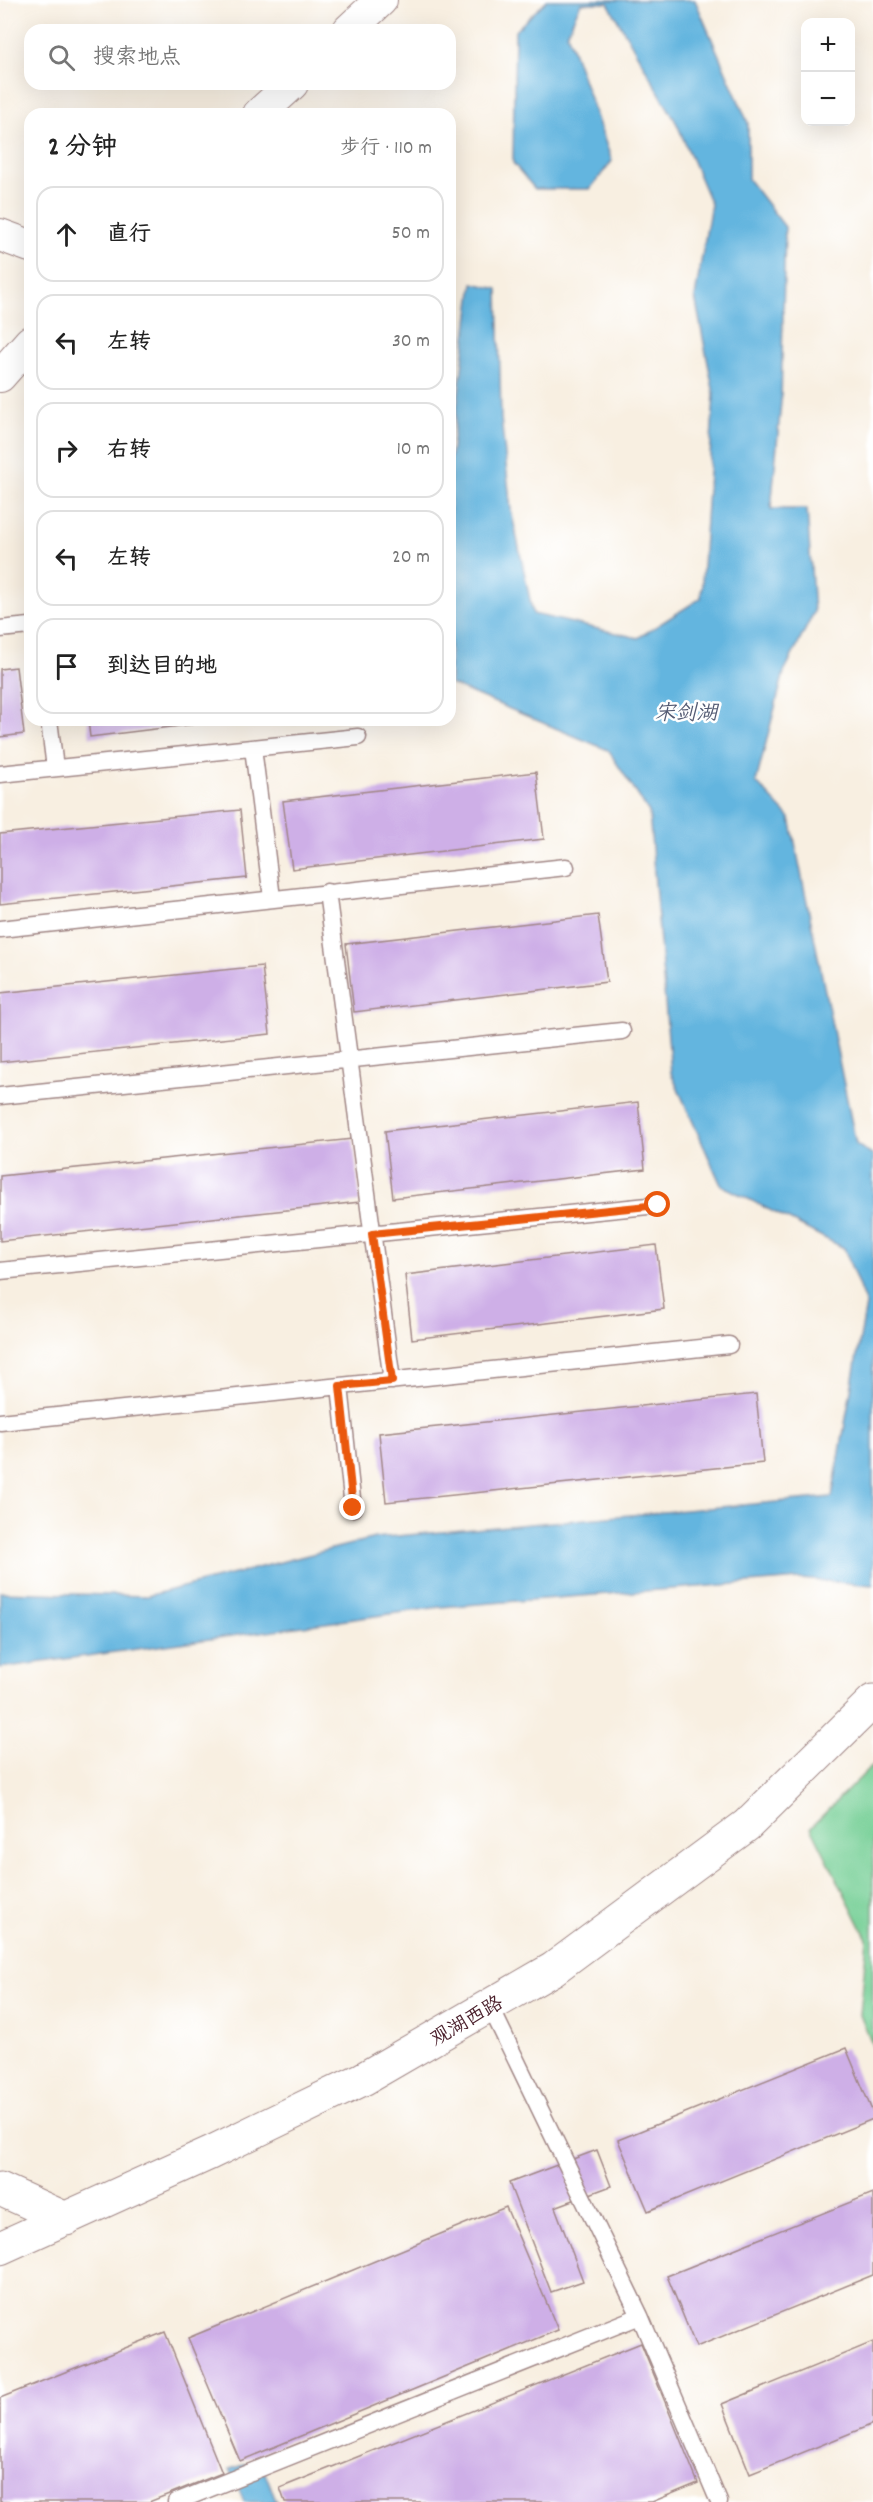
<!DOCTYPE html>
<html lang="zh">
<head>
<meta charset="utf-8">
<style>
  body { margin:0; font-family:Dekko,"LXGW WenKai TC",sans-serif; background:#f6f6f6; color:#222 }
  .controls { position:absolute; right:18px; top:18px; display:grid; overflow:hidden; border-radius:12px; box-shadow:0 6px 24px #0002 }
  .controls button { width:54px; height:54px; display:grid; place-items:center; padding:0; border:0; border-bottom:2px solid #e0e0e0; background:#fff; color:#222; font:30px sans-serif }
  .stop { position:absolute; width:18px; height:18px; margin:-14px; border:4px solid #ea580c; border-radius:50%; background:#fff }
  .stop.end { background:#ea580c; border-color:#fff; box-shadow:0 2px 6px #0008 }
  .list { margin:0; padding:0; list-style:none }
  h2 { display:flex; justify-content:space-between; align-items:center; height:78px; margin:0; padding:0 24px; font-size:26px }
  h2 small { font-size:20px; font-weight:400; color:#767676 }
  .list li { display:grid; grid-template-columns:39px 1fr auto; gap:18px; align-items:center; box-sizing:border-box; height:96px; margin:0 12px 12px; padding:0 12px; border:2px solid #e0e0e0; border-radius:18px }
  .list b { display:block; font-size:22px; white-space:nowrap }
  .list em { font-size:20px; font-style:normal; color:#767676 }
  .icon { flex:none; width:33px; height:33px; fill:none; stroke:currentColor; stroke-width:2; stroke-linecap:round; stroke-linejoin:round }
  .map { position:relative; flex:none; width:873px; height:2502px; overflow:hidden }
  .search { position:absolute; background:#fff; box-shadow:0 6px 24px #0002; left:24px; top:24px; width:432px; height:66px; display:flex; align-items:center; gap:15px; box-sizing:border-box; padding:0 21px; border-radius:18px; color:#767676; font-size:22px }
  .panel { position:absolute; background:#fff; box-shadow:0 6px 24px #0002; left:24px; top:108px; width:432px; height:618px; border-radius:18px }
  .map>svg:first-child { display:block }
</style>
</head>
<body>
<div class="map">
<svg width="873" height="2502" viewBox="0 0 873 2502">
  <rect width="100%" height="100%" fill="#fff"/>
  <filter id="ink" filterUnits="userSpaceOnUse"><feTurbulence type="fractalNoise" baseFrequency=".0167" numOctaves="2"/><feDisplacementMap in="SourceGraphic" scale="12" xChannelSelector="R" yChannelSelector="G"/><feConvolveMatrix kernelMatrix="1 2 1 2 8 2 1 2 1" color-interpolation-filters="sRGB"/></filter>
  <filter id="wash" filterUnits="userSpaceOnUse"><feTurbulence type="fractalNoise" baseFrequency=".008" numOctaves="4" result="noise"/><feDisplacementMap in="SourceGraphic" scale="24" xChannelSelector="R" yChannelSelector="G"/><feGaussianBlur stdDeviation="1.35" result="paint"/><feColorMatrix in="noise" values="0 0 0 0 0 0 0 0 0 0 0 0 0 0 0 0 0 1.4 0 .05"/><feComposite in="paint" operator="in"/></filter>
  <g filter="url(#wash)">
    <rect width="100%" height="100%" fill="#f8efe1"/>
    <path fill="#75cf95" stroke="#607760" stroke-width="1.5" d="M 873,1765 L 873,2047 L 860,2015 L 867,1939 L 811,1827 Z"/>
    <path fill="#63b5df" stroke="#566a85" stroke-width="1.5" d="M 547,0 L 695,0 L 748,123 L 748,179 L 785,227 L 781,402 L 771,509 L 807,509 L 814,612 L 784,672 L 756,782 L 790,818 L 856,1144 L 873,1156 L 873,1585 L 800,1579 L 440,1607 L 0,1668 L 0,1592 L 147,1596 L 375,1538 L 832,1497 L 866,1305 L 844,1248 L 721,1185 L 671,1073 L 649,812 L 608,750 L 450,684 L 450,462 L 473,283 L 498,289 L 501,418 L 511,510 L 533,614 L 638,638 L 701,598 L 714,394 L 695,297 L 711,204 L 677,124 L 608,3 L 581,3 L 567,33 L 612,161 L 590,189 L 535,189 L 513,163 L 515,31 Z
      M 260,2460 L 277,2502 L 244,2502 L 230,2469 Z"/>
    <g id="blocks">
      <path fill="#ceafe7" d="M 16,667 L 24,734 L 0,737 L 0,669 Z
        M 88,720 L 220,720 L 220,721 L 90,737 Z
        M 536,772 L 544,839 L 292,869 L 283,801 Z
        M 240,810 L 247,878 L 0,904 L 0,834 Z
        M 598,915 L 607,982 L 354,1012 L 346,944 Z
        M 262,966 L 270,1034 L 0,1062 L 0,993 Z
        M 638,1102 L 645,1169 L 393,1198 L 385,1131 Z
        M 353,1139 L 360,1202 L 0,1241 L 0,1176 Z
        M 656,1245 L 664,1309 L 412,1339 L 405,1275 Z
        M 756,1394 L 763,1463 L 386,1502 L 379,1433 Z
        M 846,2048 L 873,2113 L 873,2119 L 648,2211 L 618,2140 Z
        M 597,2150 L 611,2186 L 555,2207 L 583,2281 L 551,2292 L 509,2183 Z
        M 873,2193 L 873,2275 L 696,2347 L 667,2276 Z
        M 506,2207 L 558,2330 L 240,2461 L 188,2338 Z
        M 165,2332 L 222,2473 L 149,2502 L 0,2502 L 0,2398 Z
        M 873,2342 L 873,2424 L 750,2474 L 722,2404 Z
        M 641,2343 L 698,2483 L 652,2502 L 285,2502 L 280,2488 Z"/>
    </g>
  </g>
  <g filter="url(#ink)">
    <use href="#blocks" fill-opacity="0" stroke="#a18786" stroke-width="1.5"/>
    <g fill="none" stroke-linecap="round" stroke-linejoin="round">
      <g stroke="#a18786" stroke-width="19">
        <path id="service" d="M 0,629 L 30,626
          M 49,720 L 55,768
          M 253,748 L 272,898
          M 0,774 L 358,737
          M 327,892 L 392,1381
          M 0,929 L 566,867
          M 0,1096 L 622,1031
          M 0,1271 L 658,1205
          M 340,1386 L 353,1508
          M 0,1422 L 729,1345
          M 490,2006 L 640,2316 L 719,2502
          M 176,2502 L 640,2316"/>
      </g>
      <g stroke="#a18786" stroke-width="34">
        <path id="minor" d="M 349,30 L 381,0
          M 259,114 L 292,84
          M 0,235 L 30,246
          M 0,376 L 30,342"/>
      </g>
      <g stroke="#a18786" stroke-width="35">
        <path id="tertiary" d="M 0,2189 L 66,2219
          M 0,2248 L 210,2153 L 363,2079 L 553,1969 L 747,1825 L 873,1701"/>
      </g>
      <use href="#service" stroke="#fff" stroke-width="16"/>
      <use href="#minor" stroke="#fff" stroke-width="32"/>
      <use href="#tertiary" stroke="#fff" stroke-width="33"/>
    </g>
  </g>
  <g fill="none" stroke-linecap="round" stroke-linejoin="round" filter="url(#ink)">
    <path stroke="#ea580c" stroke-width="8" d="M 353,1508 L 340,1386 L 392,1381 L 372,1234 L 658,1205"/>
  </g>
  <g text-anchor="middle" stroke-width="5" stroke-linejoin="round" paint-order="stroke">
    <g font-size="20" fill="#4a1f2b" stroke="#fff">
      <text transform="translate(466 2020) rotate(-30)" y="7">观湖西路</text>
    </g>
    <g font-size="21" font-style="italic" fill="#545b73" stroke="#fff">
      <text x="686" y="719">宋剑湖</text>
    </g>
  </g>
</svg>
<div class="controls">
<button>+</button>
<button>−</button>
</div>
<div class="stop" style="left:658px;top:1205px"></div>
<div class="stop end" style="left:353px;top:1508px"></div>
<div class="search"><svg class="icon" aria-label="search" viewBox="0 0 24 24"><circle cx="10" cy="10" r="6"/><path d="M15 15l6 6"/></svg>搜索地点</div>
<section class="panel">
<h2>2 分钟<small>步行 · 110 m</small></h2>
<ul class="list">
<li><svg class="icon" aria-label="ahead" viewBox="0 0 24 24"><path d="M12 20V5M6 11l6-6 6 6"/></svg><div><b>直行</b></div><em>50 m</em></li>
<li><svg class="icon" aria-label="left" viewBox="0 0 24 24"><path d="M17 20v-9H6M10 6l-5 5 5 5"/></svg><div><b>左转</b></div><em>30 m</em></li>
<li><svg class="icon" aria-label="right" viewBox="0 0 24 24"><path d="M7 20v-9h11M14 6l5 5-5 5"/></svg><div><b>右转</b></div><em>10 m</em></li>
<li><svg class="icon" aria-label="left" viewBox="0 0 24 24"><path d="M17 20v-9H6M10 6l-5 5 5 5"/></svg><div><b>左转</b></div><em>20 m</em></li>
<li><svg class="icon" aria-label="arrive" viewBox="0 0 24 24"><path d="M6 21V4h12l-3 4 3 4H6"/></svg><div><b>到达目的地</b></div></li>
</ul>
</section>
</div>
</body>
</html>
